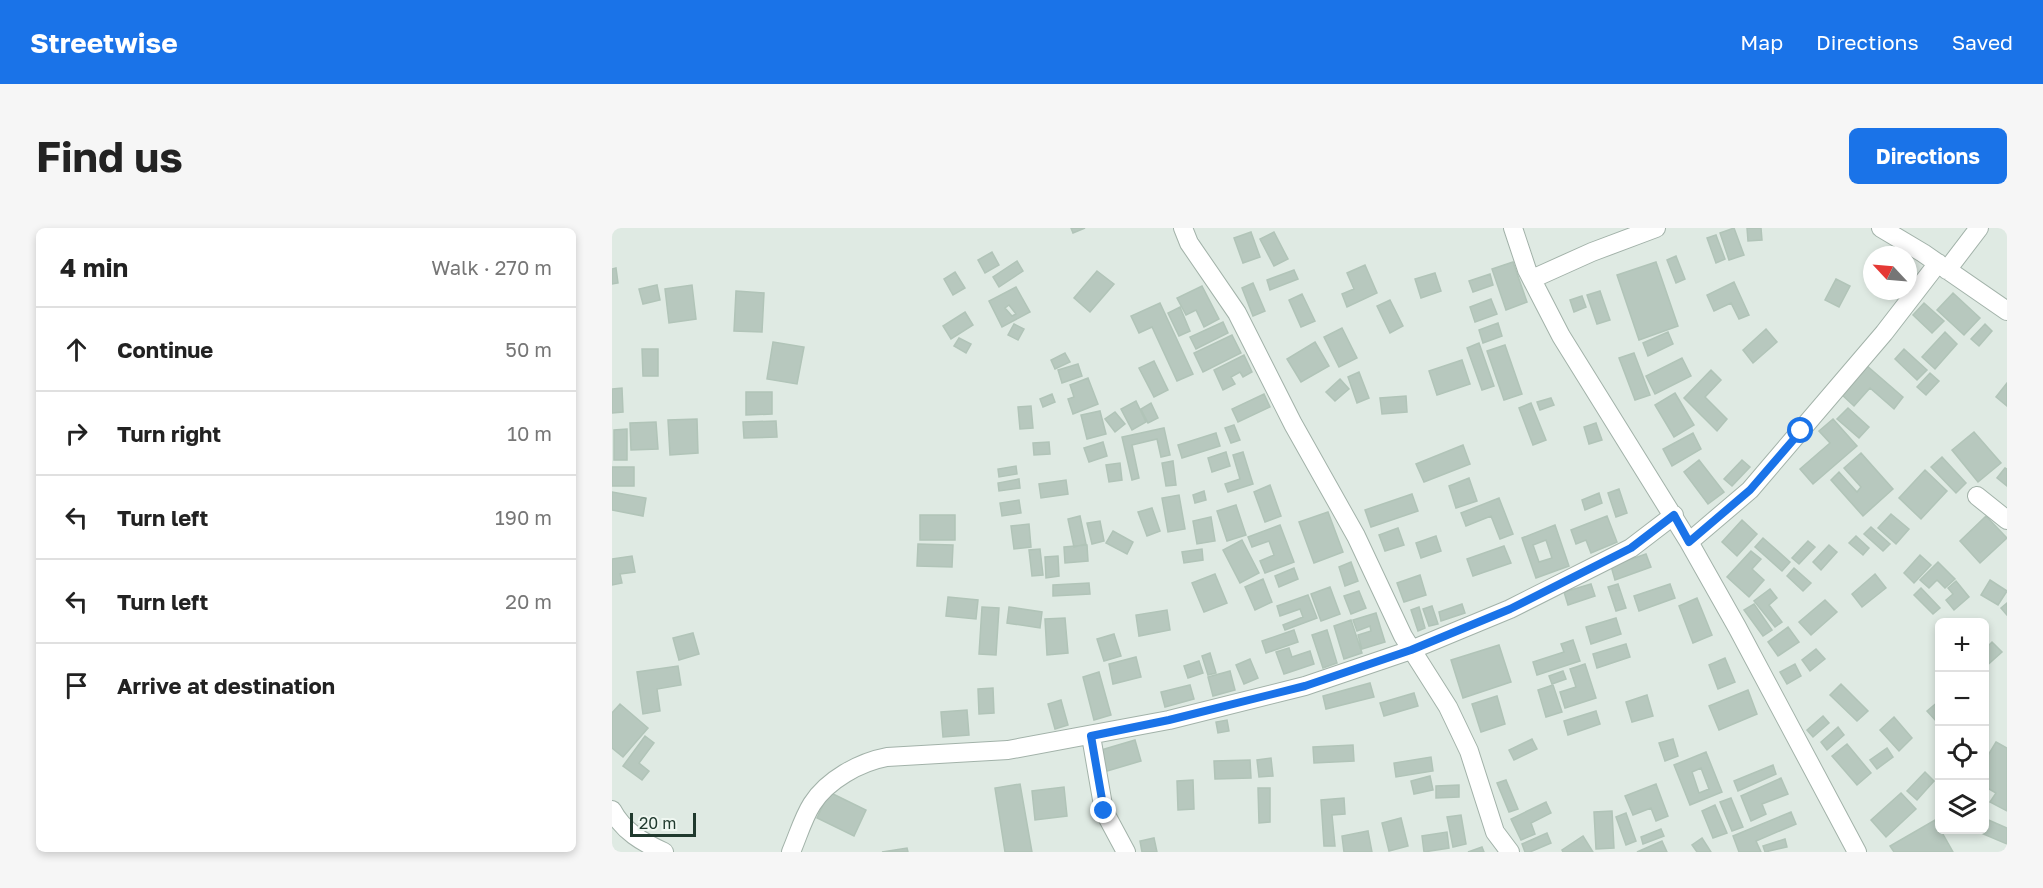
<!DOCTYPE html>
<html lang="en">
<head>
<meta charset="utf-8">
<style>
  body { margin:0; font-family:"Golos Text",sans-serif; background:#f6f6f6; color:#222 }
  .controls { position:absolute; right:18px; bottom:18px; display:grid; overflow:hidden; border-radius:9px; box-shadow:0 3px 9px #0003 }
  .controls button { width:54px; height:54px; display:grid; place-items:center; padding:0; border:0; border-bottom:2px solid #e0e0e0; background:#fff; color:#222; font:30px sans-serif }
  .compass { position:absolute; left:1251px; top:18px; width:54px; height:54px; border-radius:50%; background:#fff; box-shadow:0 3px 9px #0003; rotate:296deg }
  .scale { position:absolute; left:18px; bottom:15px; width:66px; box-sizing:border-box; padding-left:6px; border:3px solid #203a2e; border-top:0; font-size:16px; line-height:21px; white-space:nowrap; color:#203a2e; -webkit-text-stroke:4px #eff7f1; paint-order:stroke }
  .stop { position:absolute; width:18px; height:18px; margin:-14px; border:4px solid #1a73e8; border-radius:50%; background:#fff }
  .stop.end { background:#1a73e8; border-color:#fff; box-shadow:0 2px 6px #0008 }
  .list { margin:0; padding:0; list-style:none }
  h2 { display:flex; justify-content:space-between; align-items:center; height:78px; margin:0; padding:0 24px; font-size:26px }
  h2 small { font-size:20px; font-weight:400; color:#767676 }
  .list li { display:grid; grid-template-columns:39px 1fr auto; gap:18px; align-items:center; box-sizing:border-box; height:84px; padding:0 24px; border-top:2px solid #e0e0e0 }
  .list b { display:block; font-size:22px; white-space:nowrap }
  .list em { font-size:20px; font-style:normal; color:#767676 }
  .icon { flex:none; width:33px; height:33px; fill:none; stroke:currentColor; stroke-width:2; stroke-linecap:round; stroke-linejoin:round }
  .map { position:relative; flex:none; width:1395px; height:624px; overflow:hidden; border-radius:9px }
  header { display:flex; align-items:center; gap:36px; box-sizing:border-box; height:84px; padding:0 30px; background:#1a73e8; color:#fff }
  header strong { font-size:28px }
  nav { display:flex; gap:33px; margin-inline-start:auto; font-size:21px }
  .intro { display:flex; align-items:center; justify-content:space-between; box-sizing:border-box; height:144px; padding:0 36px }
  h1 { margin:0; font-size:42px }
  .button { padding:15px 27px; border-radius:9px; background:#1a73e8; color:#fff; font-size:21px; font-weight:700 }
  main { display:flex; gap:36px; padding:0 36px }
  aside { flex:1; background:#fff; border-radius:9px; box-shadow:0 3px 9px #0003 }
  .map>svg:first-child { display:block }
</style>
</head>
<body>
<header>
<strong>Streetwise</strong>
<nav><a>Map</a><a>Directions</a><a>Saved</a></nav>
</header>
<div class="intro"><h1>Find us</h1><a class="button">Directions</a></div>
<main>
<aside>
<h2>4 min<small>Walk · 270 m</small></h2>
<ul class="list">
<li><svg class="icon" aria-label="ahead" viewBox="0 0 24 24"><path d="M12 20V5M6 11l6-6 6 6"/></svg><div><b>Continue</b></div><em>50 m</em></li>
<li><svg class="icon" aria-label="right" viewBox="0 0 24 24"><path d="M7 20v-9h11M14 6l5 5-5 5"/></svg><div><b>Turn right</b></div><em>10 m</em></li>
<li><svg class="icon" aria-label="left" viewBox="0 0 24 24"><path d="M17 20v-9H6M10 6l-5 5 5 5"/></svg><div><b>Turn left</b></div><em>190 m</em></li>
<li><svg class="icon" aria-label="left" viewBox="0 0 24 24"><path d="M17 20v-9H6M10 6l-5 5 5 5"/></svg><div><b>Turn left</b></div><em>20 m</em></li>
<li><svg class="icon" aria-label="arrive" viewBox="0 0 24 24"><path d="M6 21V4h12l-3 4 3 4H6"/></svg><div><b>Arrive at destination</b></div></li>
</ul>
</aside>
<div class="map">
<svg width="1395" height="624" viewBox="0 0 1395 624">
  <rect width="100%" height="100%" fill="#dfeae3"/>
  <path fill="#b7c8be" stroke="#b1c4b8" stroke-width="1.5" fill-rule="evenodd" d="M 459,0 L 473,0 L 461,5 Z
    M 1122,0 L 1132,27 L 1117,32 L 1108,5 Z
    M 1135,0 L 1149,0 L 1150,12 L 1136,13 Z
    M 639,4 L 648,29 L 631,35 L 622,10 Z
    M 662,4 L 676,31 L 662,38 L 648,11 Z
    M 1104,7 L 1113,31 L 1104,35 L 1095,10 Z
    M 380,24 L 387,37 L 373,45 L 366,32 Z
    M 1064,28 L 1073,51 L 1064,55 L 1055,32 Z
    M 405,33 L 411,43 L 387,59 L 381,49 Z
    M 901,34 L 915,74 L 894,82 L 880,41 Z
    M 1044,34 L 1066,98 L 1027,112 L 1005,47 Z
    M 753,37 L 765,65 L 735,79 L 730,66 L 742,61 L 735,45 Z
    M 4,40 L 6,55 L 0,56 L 0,41 Z
    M 682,42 L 686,51 L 658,62 L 655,52 Z
    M 485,43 L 502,56 L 478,84 L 462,70 Z
    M 343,44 L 353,60 L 341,67 L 332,51 Z
    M 823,45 L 829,63 L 809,70 L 803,51 Z
    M 878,46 L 881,57 L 861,64 L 857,53 Z
    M 1224,51 L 1238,58 L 1227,79 L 1213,72 Z
    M 1122,54 L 1137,87 L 1127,91 L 1119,75 L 1102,83 L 1095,67 Z
    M 641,55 L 653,83 L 641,88 L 630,60 Z
    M 45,57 L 48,72 L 31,76 L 27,61 Z
    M 80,57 L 84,91 L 57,95 L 53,61 Z
    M 590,58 L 607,91 L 592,99 L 584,82 L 574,87 L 565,70 Z
    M 404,59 L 418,84 L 390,99 L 377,73 ZM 397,77 L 404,86 L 400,88 L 393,80 Z
    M 124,63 L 152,65 L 150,104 L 122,103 Z
    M 988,63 L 998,92 L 985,96 L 975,67 Z
    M 1341,65 L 1368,90 L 1352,107 L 1325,82 Z
    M 690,66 L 703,93 L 689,99 L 677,72 Z
    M 970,68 L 974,79 L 962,84 L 958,72 Z
    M 879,71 L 885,86 L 863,94 L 858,79 Z
    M 778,72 L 791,98 L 778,105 L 765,78 Z
    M 548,75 L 581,146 L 565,153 L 540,99 L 527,105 L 519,88 Z
    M 1312,75 L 1332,93 L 1320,105 L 1301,87 Z
    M 568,79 L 578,103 L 567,108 L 556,85 Z
    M 353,84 L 361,97 L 339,111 L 331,98 Z
    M 611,94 L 616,105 L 584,121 L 578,109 Z
    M 886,95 L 890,108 L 871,115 L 867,102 Z
    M 402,96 L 412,101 L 406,112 L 396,107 Z
    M 1373,96 L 1380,103 L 1367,118 L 1359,111 Z
    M 730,100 L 745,130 L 727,139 L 712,109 Z
    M 1154,101 L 1165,114 L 1141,135 L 1131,122 Z
    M 1056,104 L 1061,116 L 1036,128 L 1031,115 Z
    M 1333,104 L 1345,116 L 1323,141 L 1310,129 Z
    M 620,107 L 629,125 L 591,144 L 582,125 Z
    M 347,110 L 359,116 L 354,125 L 342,118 Z
    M 161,114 L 192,119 L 185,156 L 155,151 Z
    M 703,114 L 717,138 L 689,154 L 675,131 Z
    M 867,115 L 882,158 L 870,162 L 855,120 Z
    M 893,117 L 910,166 L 892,172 L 875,123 Z
    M 30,121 L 46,121 L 46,148 L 31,148 Z
    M 1292,121 L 1315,142 L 1305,152 L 1283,131 Z
    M 453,125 L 458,134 L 443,141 L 439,132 Z
    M 1022,125 L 1038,167 L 1023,172 L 1007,130 Z
    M 632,127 L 640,144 L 631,149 L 628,144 L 619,149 L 623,156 L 611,162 L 602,142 Z
    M 1070,130 L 1079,148 L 1043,166 L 1034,148 Z
    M 850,132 L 858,156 L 825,167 L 817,143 Z
    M 542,133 L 556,162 L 542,169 L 527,140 Z
    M 466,136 L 470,148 L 450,155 L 446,142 Z
    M 1254,137 L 1291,169 L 1282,181 L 1258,160 L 1242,178 L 1229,166 Z
    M 1099,142 L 1109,152 L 1093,169 L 1115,191 L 1105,203 L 1072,170 Z
    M 747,144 L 757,170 L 745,175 L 736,149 Z
    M 1318,145 L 1327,153 L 1314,167 L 1305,159 Z
    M 476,150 L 486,176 L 461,186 L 456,171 L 462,169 L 458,157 Z
    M 728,151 L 737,161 L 723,173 L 714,164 Z
    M 1395,155 L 1395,178 L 1384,169 Z
    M 10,160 L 11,184 L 0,185 L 0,161 Z
    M 134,164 L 160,164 L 160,186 L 134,187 Z
    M 1063,165 L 1082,197 L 1062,209 L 1043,177 Z
    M 440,166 L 443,174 L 431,179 L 428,171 Z
    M 652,166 L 658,179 L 626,194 L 620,181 Z
    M 794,168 L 795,184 L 770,186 L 768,170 Z
    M 939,170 L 942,177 L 928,182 L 925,174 Z
    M 524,173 L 534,194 L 520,202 L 509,181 Z
    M 539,175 L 546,190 L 536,195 L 529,181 Z
    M 919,175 L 934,212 L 921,217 L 907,180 Z
    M 419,178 L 421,200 L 408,201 L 406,179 Z
    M 1236,180 L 1257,199 L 1247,210 L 1225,191 Z
    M 488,183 L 494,206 L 475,211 L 469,187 Z
    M 503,184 L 513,196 L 503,204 L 493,191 Z
    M 85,191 L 86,225 L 58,227 L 56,192 Z
    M 1221,191 L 1245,218 L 1201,256 L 1188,241 L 1218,215 L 1207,203 Z
    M 164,193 L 165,209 L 132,210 L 131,194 Z
    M 44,194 L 46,221 L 19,222 L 18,195 Z
    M 984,195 L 990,212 L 977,216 L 972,199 Z
    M 622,197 L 628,212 L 619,215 L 613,200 Z
    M 552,200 L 558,227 L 549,229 L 545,211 L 520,217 L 527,250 L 520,252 L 510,209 Z
    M 15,201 L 15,232 L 2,232 L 2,202 Z
    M 1362,204 L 1389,235 L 1366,254 L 1340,222 Z
    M 604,205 L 608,218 L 570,230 L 566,217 Z
    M 1081,205 L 1089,221 L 1060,238 L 1051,221 Z
    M 437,214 L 438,226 L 422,227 L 421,215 Z
    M 491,214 L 495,228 L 477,234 L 472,220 Z
    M 851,217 L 858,236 L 812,254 L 804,236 Z
    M 614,224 L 618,238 L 600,244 L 596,230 Z
    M 631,224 L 641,256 L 616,264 L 613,256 L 628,251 L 621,227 Z
    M 1249,225 L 1281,261 L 1251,288 L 1219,252 L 1227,244 L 1245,264 L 1249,259 L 1232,240 Z
    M 1330,229 L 1354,255 L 1344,265 L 1319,239 Z
    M 1087,232 L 1112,264 L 1096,276 L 1072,244 Z
    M 1130,232 L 1138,239 L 1120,258 L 1112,251 Z
    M 561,233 L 564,257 L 554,258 L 550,235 Z
    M 508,235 L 510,252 L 497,254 L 494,237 Z
    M 404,238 L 405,246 L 387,249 L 386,241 Z
    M 0,239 L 22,239 L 22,258 L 0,258 Z
    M 1393,240 L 1395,241 L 1395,258 L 1385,250 Z
    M 1313,242 L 1335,263 L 1309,291 L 1287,270 Z
    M 857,250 L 865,273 L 844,280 L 837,258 Z
    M 407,251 L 408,260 L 387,263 L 386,255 Z
    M 454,252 L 456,266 L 429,270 L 427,256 Z
    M 658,257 L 669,288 L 653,294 L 642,264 Z
    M 1007,261 L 1015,285 L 1004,289 L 996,265 Z
    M 592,263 L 594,272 L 583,275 L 581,267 Z
    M 0,264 L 34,270 L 31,288 L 0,282 Z
    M 987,265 L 990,275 L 973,282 L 970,272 Z
    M 800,266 L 806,283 L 759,299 L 753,282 Z
    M 567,267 L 573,301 L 556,304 L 550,270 Z
    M 887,270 L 901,306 L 888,311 L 879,288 L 854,298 L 849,285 Z
    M 407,272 L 409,285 L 390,288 L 388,275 Z
    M 624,277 L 634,307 L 615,313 L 605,283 Z
    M 540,280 L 548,303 L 535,308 L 526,284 Z
    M 716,284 L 731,324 L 702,335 L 687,294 Z
    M 1279,286 L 1297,301 L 1284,316 L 1266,300 Z
    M 308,287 L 343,287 L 343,312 L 308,312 Z
    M 468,288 L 474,316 L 462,319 L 456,291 Z
    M 995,288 L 1005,314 L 979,325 L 974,312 L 964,316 L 959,302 Z
    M 1374,288 L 1395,310 L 1368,335 L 1348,313 Z
    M 599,289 L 603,313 L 585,316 L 581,293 Z
    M 1130,292 L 1145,306 L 1125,328 L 1110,314 Z
    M 488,293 L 492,313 L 480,316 L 475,295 Z
    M 417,296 L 419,319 L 402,321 L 399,298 Z
    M 668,297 L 682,334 L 653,345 L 648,333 L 662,327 L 657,313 L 640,319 L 636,309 Z
    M 943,297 L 957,338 L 924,350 L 910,310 ZM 934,312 L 940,330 L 927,334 L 921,317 Z
    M 1259,299 L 1278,316 L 1271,323 L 1252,306 Z
    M 786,300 L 792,317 L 773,323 L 767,307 Z
    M 501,303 L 521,314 L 515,326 L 494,315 Z
    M 824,308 L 829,323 L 809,330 L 804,315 Z
    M 1244,308 L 1257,320 L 1251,327 L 1237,315 Z
    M 1151,310 L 1178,334 L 1170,343 L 1143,319 Z
    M 630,312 L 647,345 L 628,355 L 611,322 Z
    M 1196,313 L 1203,319 L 1187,336 L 1180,330 Z
    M 306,316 L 341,317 L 340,339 L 305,338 Z
    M 475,317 L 476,333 L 453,335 L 452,319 Z
    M 1217,317 L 1225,324 L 1209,342 L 1201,334 Z
    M 892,318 L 899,335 L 861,348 L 855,331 Z
    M 428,321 L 431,347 L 420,348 L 417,322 Z
    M 590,321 L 591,332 L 572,335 L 570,324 Z
    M 1139,323 L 1149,331 L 1140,341 L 1152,352 L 1137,369 L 1115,349 Z
    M 1034,326 L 1039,339 L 1003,352 L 999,338 Z
    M 1308,327 L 1319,337 L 1302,355 L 1292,345 Z
    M 20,328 L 23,344 L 8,346 L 10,355 L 0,357 L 0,331 Z
    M 446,328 L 447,348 L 434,350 L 433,329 Z
    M 739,334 L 746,353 L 733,358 L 727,339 Z
    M 1326,334 L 1343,351 L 1333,360 L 1325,352 L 1317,360 L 1308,352 Z
    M 682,340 L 686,351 L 667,359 L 663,348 Z
    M 1182,340 L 1199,355 L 1191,363 L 1175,348 Z
    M 603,346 L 615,375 L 592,384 L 580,355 Z
    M 1263,346 L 1274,360 L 1250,379 L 1240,366 Z
    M 808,347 L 814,367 L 792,374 L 785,355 Z
    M 651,351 L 660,374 L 643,382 L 633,359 Z
    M 1378,352 L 1395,363 L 1386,377 L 1369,367 Z
    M 1344,353 L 1357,369 L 1342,382 L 1334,372 L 1341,366 L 1336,360 Z
    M 477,355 L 478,366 L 441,368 L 441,357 Z
    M 979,356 L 983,368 L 956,377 L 952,364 Z
    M 1006,356 L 1014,380 L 1004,383 L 996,359 Z
    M 1058,356 L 1063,370 L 1027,383 L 1022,368 Z
    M 718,359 L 728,386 L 709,393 L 699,366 Z
    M 1309,360 L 1328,380 L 1321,386 L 1302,367 Z
    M 1158,361 L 1165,370 L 1157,377 L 1170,394 L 1163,399 L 1142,373 Z
    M 747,363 L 754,380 L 739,386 L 732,368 Z
    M 696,367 L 705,390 L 673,402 L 671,397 L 691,389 L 688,381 L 668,388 L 665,378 Z
    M 336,369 L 366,372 L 364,391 L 334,388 Z
    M 1085,370 L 1100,407 L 1081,415 L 1067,378 Z
    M 1213,372 L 1225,384 L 1199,407 L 1187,394 Z
    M 1395,375 L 1395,387 L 1389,380 Z
    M 850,376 L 853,385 L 829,393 L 827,384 Z
    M 1142,376 L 1160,402 L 1151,408 L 1132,382 Z
    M 820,378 L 826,396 L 817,398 L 811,381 Z
    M 370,379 L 387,380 L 384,427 L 367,426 Z
    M 397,379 L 430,384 L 428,400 L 395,395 Z
    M 807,379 L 813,400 L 806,403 L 799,382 Z
    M 555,382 L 558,402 L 527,408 L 524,387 Z
    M 764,385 L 773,414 L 750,421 L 746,407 L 759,403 L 758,398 L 745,403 L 741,392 Z
    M 453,390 L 456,425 L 435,427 L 433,391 Z
    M 1004,390 L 1009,406 L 979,416 L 974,399 Z
    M 739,392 L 750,425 L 732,431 L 722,398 Z
    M 1176,399 L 1187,414 L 1166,428 L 1156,414 Z
    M 682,402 L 686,414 L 654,425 L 650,413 Z
    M 715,402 L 725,435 L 711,440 L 700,407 Z
    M 81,405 L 87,426 L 67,432 L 61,410 Z
    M 502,406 L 509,428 L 492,433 L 485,411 Z
    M 961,412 L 968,433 L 925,447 L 921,434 L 952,424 L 949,416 Z
    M 1380,414 L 1390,424 L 1372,440 L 1372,422 Z
    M 1014,416 L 1018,429 L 985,440 L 981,426 Z
    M 887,417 L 899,454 L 851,470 L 839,432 Z
    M 677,420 L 680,429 L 698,423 L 702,436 L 672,446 L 664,424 Z
    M 1204,421 L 1213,431 L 1198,443 L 1190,432 Z
    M 598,425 L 604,445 L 596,447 L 590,428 Z
    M 524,429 L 529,449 L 501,456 L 497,436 Z
    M 1113,430 L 1123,454 L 1106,461 L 1097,437 Z
    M 638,431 L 646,450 L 632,456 L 624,437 Z
    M 587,433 L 591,445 L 576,450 L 572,438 Z
    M 973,436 L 984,470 L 953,480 L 948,464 L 964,459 L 958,441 Z
    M 1183,436 L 1189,448 L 1175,456 L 1168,444 Z
    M 66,438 L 69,457 L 45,461 L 48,483 L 31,486 L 25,444 Z
    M 618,443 L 623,462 L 601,468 L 596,449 Z
    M 951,443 L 954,451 L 940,456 L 937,448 Z
    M 487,444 L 499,487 L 482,492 L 471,449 Z
    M 758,455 L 762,469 L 714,481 L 711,468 Z
    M 1229,456 L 1256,483 L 1245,493 L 1218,467 Z
    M 578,457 L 582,471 L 553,479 L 549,464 Z
    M 941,457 L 950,484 L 934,489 L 926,462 Z
    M 381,460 L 382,485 L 367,486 L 366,461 Z
    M 1136,462 L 1145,486 L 1107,502 L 1097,478 Z
    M 802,465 L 806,478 L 772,488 L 768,475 Z
    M 1035,467 L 1041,488 L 1020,494 L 1014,474 Z
    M 885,468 L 893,496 L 869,504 L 860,476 Z
    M 449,472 L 456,497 L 443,501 L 436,476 Z
    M 1328,472 L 1328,489 L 1324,493 L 1315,483 Z
    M 8,476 L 36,500 L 11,529 L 0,520 L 0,485 Z
    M 355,482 L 357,507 L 331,509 L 329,484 Z
    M 984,483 L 988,496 L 956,507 L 952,493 Z
    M 1211,488 L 1217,495 L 1201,509 L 1195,502 Z
    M 1282,489 L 1300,510 L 1287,523 L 1268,502 Z
    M 615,492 L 617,503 L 606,505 L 604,494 Z
    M 1226,499 L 1232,507 L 1215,522 L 1209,514 Z
    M 33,508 L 42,515 L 27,535 L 37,543 L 30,552 L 11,538 Z
    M 920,511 L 925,521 L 902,532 L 897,522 Z
    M 1061,511 L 1066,528 L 1053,533 L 1047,515 Z
    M 523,512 L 529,533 L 495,543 L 489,522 Z
    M 1384,514 L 1395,520 L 1395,583 L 1378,574 L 1384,565 L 1372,558 L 1372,534 Z
    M 1235,516 L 1259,545 L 1245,557 L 1220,528 Z
    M 741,517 L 742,533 L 702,535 L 701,519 Z
    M 1275,520 L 1281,529 L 1265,541 L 1258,532 Z
    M 1094,524 L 1110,564 L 1078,577 L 1062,537 ZM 1089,540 L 1097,561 L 1087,565 L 1080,544 Z
    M 819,529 L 821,543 L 784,549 L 782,535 Z
    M 659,530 L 661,548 L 647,549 L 645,532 Z
    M 638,532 L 639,550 L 603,551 L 602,533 Z
    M 1161,537 L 1164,546 L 1126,563 L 1122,553 Z
    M 1313,544 L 1322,553 L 1305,572 L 1295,563 Z
    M 818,548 L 821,562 L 802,566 L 799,553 Z
    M 1169,550 L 1176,566 L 1150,576 L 1154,586 L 1139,593 L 1129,568 Z
    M 581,552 L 582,581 L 566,582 L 565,553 Z
    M 894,552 L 906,581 L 897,584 L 885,555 Z
    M 408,556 L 420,624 L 393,624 L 383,560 Z
    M 1044,556 L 1056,588 L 1044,593 L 1039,580 L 1021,587 L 1013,568 Z
    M 847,557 L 847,569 L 824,570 L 824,558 Z
    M 452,559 L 455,588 L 423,592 L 420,563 Z
    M 646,560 L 658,560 L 658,594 L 647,595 Z
    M 217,564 L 254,582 L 242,608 L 205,590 Z
    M 1289,565 L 1304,581 L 1274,609 L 1259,592 Z
    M 732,570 L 733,586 L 720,587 L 723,618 L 712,618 L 709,572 Z
    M 1119,570 L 1131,599 L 1120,603 L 1108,574 Z
    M 934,574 L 939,585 L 919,595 L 923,606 L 909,612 L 899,591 Z
    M 1103,577 L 1115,605 L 1101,610 L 1090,583 Z
    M 1000,583 L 1002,620 L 984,621 L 982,584 Z
    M 1179,584 L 1184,596 L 1144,613 L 1149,624 L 1127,624 L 1121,608 Z
    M 1014,585 L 1024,613 L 1014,617 L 1004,589 Z
    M 849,587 L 854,616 L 841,619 L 835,589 Z
    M 789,590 L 796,618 L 777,623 L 770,595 Z
    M 1372,590 L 1395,600 L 1395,616 L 1362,602 L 1372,602 Z
    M 1323,592 L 1341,624 L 1282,624 L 1278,618 Z
    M 1049,601 L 1052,608 L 1031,616 L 1029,609 Z
    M 756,603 L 760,624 L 732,624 L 730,608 Z
    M 835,604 L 837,620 L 812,624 L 810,608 Z
    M 935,605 L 939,615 L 918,624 L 913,624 L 910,616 Z
    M 971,608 L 981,624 L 951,624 L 950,622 Z
    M 542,610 L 545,624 L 530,624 L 528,613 Z
    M 1090,610 L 1099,624 L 1085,624 L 1080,617 Z
    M 1173,611 L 1175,619 L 1153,624 L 1151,618 Z
    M 1050,613 L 1055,624 L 1025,624 Z
    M 870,619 L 872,624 L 856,624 Z
    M 295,620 L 296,624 L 270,624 Z"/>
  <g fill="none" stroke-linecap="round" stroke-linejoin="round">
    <g stroke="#a2b2a9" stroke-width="20">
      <path id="minor" d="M 571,0 L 577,15 L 625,85 L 681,196 L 744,308 L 791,408 L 836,479 L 857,523 L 883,604 L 898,624
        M 901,0 L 915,42 L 949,108 L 1077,314 L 1125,399 L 1245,624
        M 1269,0 L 1311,25 L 1395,83
        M 1335,42 L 1367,0
        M 920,51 L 980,24 L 1044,0
        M 1365,268 L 1395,292
        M 1077,314 L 1138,262 L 1272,105 L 1326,35
        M 479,508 L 492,583 L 514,624
        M 0,582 C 11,603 30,614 52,624
        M 179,624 C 186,608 191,590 200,576 C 215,552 248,534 275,529 L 396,522 L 557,492 L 693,458 L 799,422 L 898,381 L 1019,320 L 1062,287"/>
    </g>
    <use href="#minor" stroke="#fff" stroke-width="18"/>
  </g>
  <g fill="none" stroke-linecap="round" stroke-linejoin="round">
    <path stroke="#1a73e8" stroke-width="8" d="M 492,583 L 479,508 L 557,492 L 693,458 L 799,422 L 898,381 L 1019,320 L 1062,287 L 1077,314 L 1138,262 L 1189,203"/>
  </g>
</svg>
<div class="controls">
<button>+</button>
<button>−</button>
<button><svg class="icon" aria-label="locate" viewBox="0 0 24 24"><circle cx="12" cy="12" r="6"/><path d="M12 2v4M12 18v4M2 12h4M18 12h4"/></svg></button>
<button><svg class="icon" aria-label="layers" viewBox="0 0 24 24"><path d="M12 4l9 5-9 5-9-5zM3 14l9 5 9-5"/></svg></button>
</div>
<svg class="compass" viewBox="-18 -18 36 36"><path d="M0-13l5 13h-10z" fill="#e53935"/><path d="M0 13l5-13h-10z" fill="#767676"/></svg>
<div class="scale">20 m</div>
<div class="stop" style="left:1189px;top:203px"></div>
<div class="stop end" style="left:492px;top:583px"></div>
</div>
</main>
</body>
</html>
